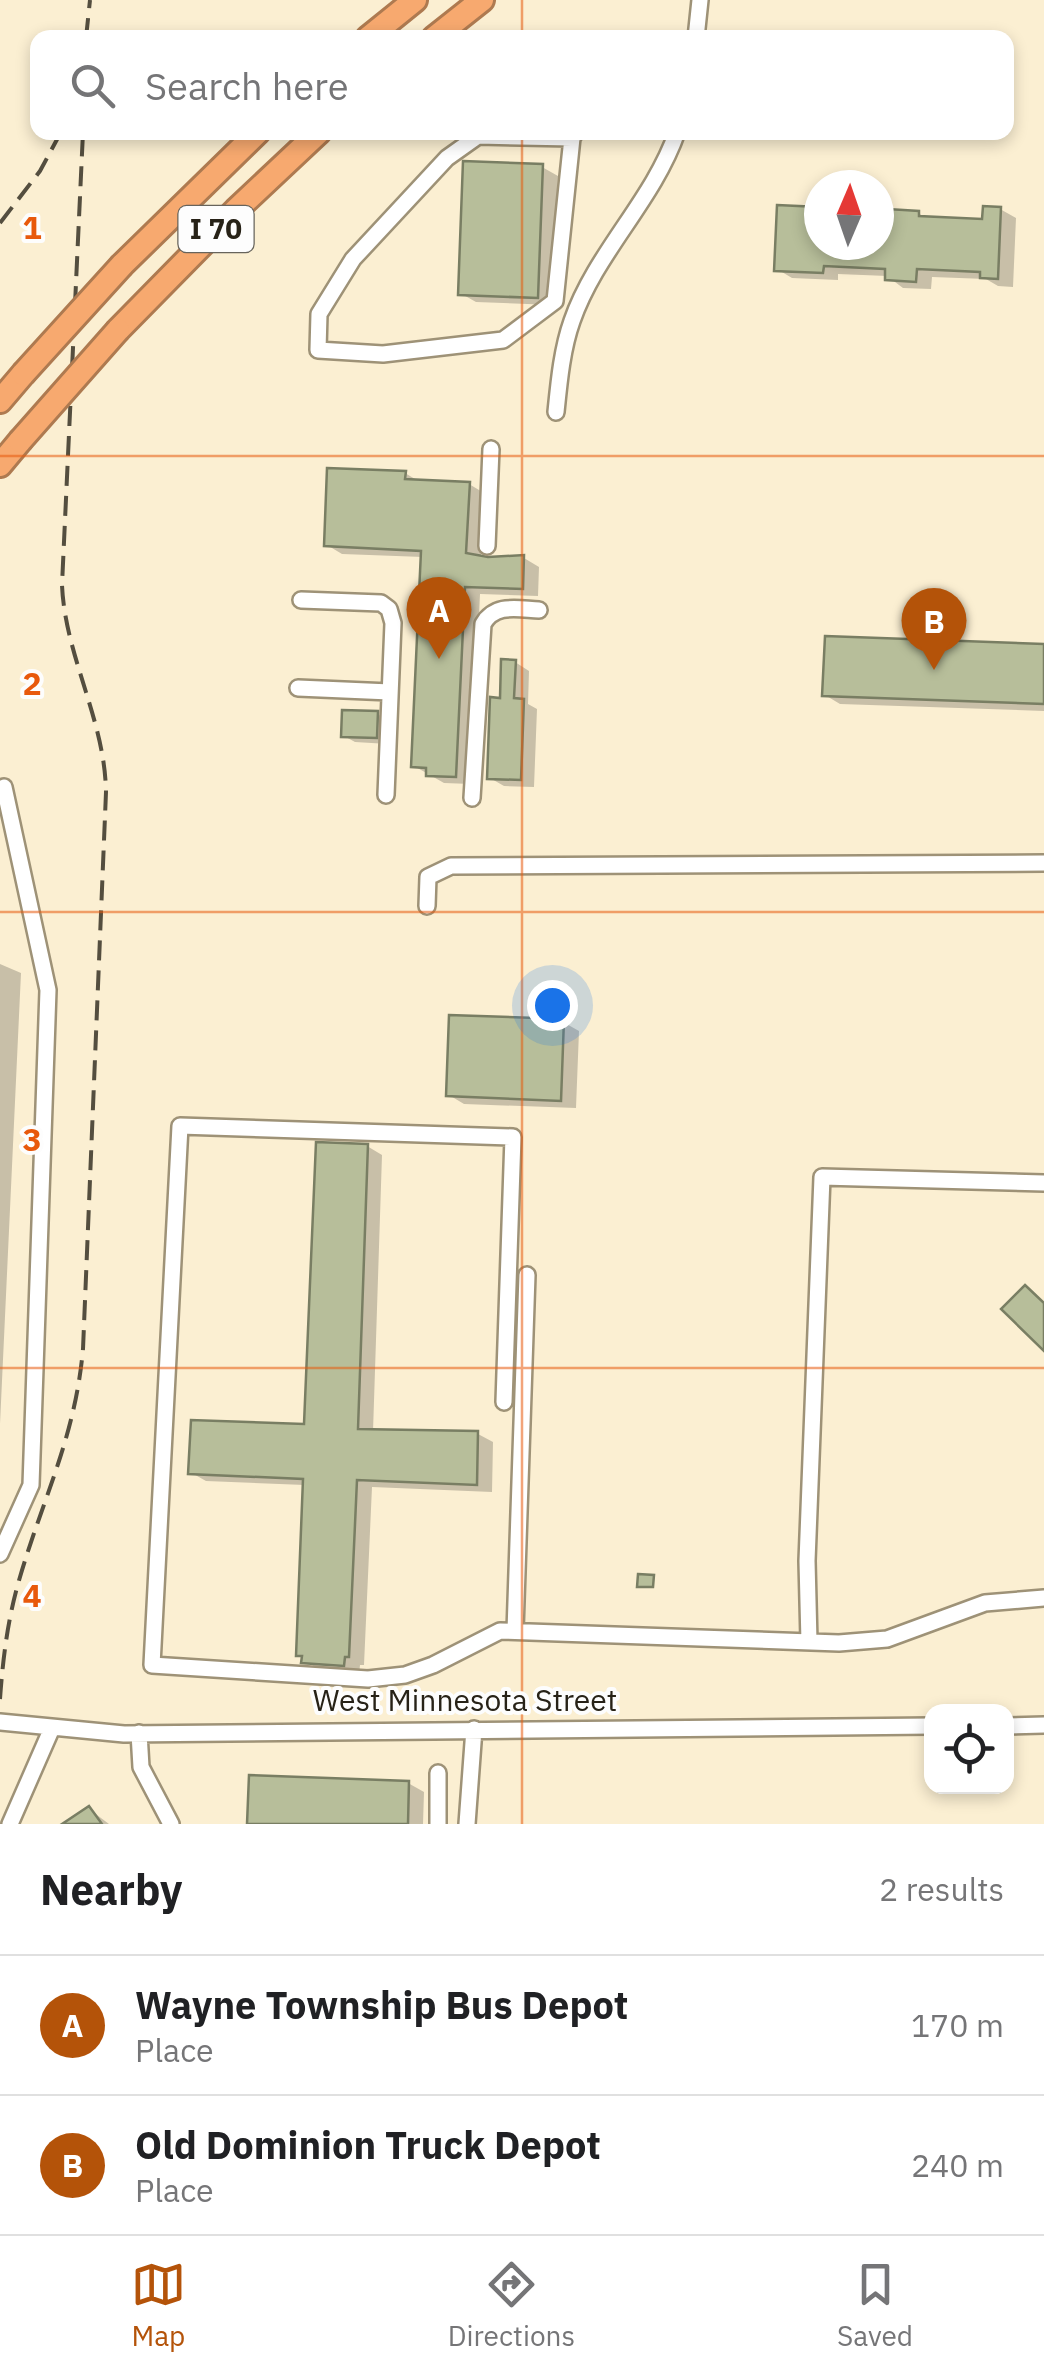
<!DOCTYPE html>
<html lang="en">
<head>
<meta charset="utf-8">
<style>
  body { margin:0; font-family:"IBM Plex Sans",sans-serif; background:#f6f6f6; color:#202124 }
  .controls { position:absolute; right:30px; bottom:30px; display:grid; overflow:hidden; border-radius:20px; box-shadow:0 5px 15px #0003 }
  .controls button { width:90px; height:90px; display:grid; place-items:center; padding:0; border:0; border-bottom:2px solid #e0e0e0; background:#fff; color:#202124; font:50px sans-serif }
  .compass { position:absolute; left:804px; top:170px; width:90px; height:90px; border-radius:50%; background:#fff; box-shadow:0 5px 15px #0003; rotate:2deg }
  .you { position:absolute; left:552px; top:1005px; width:35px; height:35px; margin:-25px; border:8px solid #fff; border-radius:50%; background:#1a73e8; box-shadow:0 0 0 15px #1a73e833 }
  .badge { display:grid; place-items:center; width:65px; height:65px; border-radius:50%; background:#b45309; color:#fff; font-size:32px; font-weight:700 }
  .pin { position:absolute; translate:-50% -82px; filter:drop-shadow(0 2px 5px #0008) }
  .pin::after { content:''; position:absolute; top:52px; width:35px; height:30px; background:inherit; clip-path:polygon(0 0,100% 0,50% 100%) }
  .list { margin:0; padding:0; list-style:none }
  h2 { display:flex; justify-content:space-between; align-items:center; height:130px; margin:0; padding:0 40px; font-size:42px }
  h2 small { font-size:32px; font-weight:400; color:#757577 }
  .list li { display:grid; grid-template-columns:65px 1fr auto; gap:30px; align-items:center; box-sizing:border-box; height:140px; padding:0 40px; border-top:2px solid #e0e0e0 }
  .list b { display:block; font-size:38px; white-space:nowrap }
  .list p { margin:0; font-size:32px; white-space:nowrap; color:#757577 }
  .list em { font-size:32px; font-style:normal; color:#757577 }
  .icon { flex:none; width:55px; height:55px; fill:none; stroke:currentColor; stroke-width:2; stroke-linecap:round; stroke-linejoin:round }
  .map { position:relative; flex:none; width:1044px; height:1824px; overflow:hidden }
  .search { position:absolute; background:#fff; box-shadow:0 5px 15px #0003; left:30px; right:30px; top:30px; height:110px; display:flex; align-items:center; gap:25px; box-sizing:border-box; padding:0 35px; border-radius:20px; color:#757577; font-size:38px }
  .sheet { height:410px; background:#fff }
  nav { display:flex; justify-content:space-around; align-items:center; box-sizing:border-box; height:140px; border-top:2px solid #e0e0e0; background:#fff; font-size:28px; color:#757577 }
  nav a { display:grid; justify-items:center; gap:5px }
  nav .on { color:#b45309 }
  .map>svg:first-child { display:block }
</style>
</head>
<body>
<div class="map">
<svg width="1044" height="1824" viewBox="0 0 1044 1824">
  <rect width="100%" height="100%" fill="#fbefd2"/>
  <path fill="#0003" d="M 542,167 L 558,176 L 553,305 L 476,302 L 460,293 Z
    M 819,209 L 819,245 L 879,245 L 879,218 L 918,213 L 928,219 L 985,222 L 1000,209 L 1016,218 L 1013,287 L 998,286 L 986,279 L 932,277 L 931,289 L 903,288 L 887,276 L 838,274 L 838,280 L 792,278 L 777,269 Z
    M 405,473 L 420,482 L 469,484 L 484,493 L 481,559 L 524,558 L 539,567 L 538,596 L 480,594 L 471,784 L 444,783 L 414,766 L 423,557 L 342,554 L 327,545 Z
    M 1044,647 L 1044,711 L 840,704 L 825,695 Z
    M 515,662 L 529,671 L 528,704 L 537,709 L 534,787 L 504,786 L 490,778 L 502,700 Z
    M 377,714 L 389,720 L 388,744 L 355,742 L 344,736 Z
    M 0,964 L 21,973 L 0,1424 Z
    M 563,1022 L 579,1031 L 576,1108 L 464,1104 L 449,1095 Z
    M 367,1146 L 382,1155 L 373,1432 L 478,1434 L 493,1442 L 492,1492 L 372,1487 L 364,1665 L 360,1665 L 359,1674 L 320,1671 L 299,1655 L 305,1485 L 206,1481 L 190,1472 L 307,1427 Z
    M 408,1783 L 424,1792 L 423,1824 L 250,1824 Z
    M 89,1809 L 109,1824 L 66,1824 Z"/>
  <path fill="#b7be9a" stroke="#797e63" stroke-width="2.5" d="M 463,161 L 543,164 L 538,298 L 458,295 Z
    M 777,205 L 819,207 L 819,245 L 879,245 L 879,216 L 887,216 L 888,209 L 919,211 L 919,216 L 982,219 L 983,206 L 1001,207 L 998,279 L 980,278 L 980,272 L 917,269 L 916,282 L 885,280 L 885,269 L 824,266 L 823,273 L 774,271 Z
    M 327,468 L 406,471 L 405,479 L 470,482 L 466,553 L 488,557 L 524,555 L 523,589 L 465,587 L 456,777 L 426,776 L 426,768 L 411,767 L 421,551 L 324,546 Z
    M 825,636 L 1044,644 L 1044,704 L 822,696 Z
    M 501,659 L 516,660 L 514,698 L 524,699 L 521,780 L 487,779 L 490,697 L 500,698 Z
    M 342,710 L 378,711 L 377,738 L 341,737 Z
    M 449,1015 L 564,1019 L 561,1101 L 446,1096 Z
    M 316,1142 L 368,1144 L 358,1429 L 478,1431 L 477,1485 L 357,1480 L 349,1657 L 345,1657 L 344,1666 L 301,1663 L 302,1656 L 296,1656 L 303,1479 L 188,1474 L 191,1420 L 304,1424 Z
    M 1025,1285 L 1044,1303 L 1044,1351 L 1001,1309 Z
    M 638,1574 L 654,1575 L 653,1587 L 637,1587 Z
    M 249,1775 L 409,1781 L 408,1824 L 247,1824 Z
    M 89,1806 L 102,1824 L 62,1824 Z"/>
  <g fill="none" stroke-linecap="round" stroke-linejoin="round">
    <g stroke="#9e9277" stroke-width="20">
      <path id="minor" d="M 696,38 L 700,0
        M 572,138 L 478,136 L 447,158 L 353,259 L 319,314 L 318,350 L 383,354 L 503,340 L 555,301 L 572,138 L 576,132
        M 556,412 C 559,382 562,349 572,321 C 596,252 653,201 677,132
        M 487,546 L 491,449
        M 301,600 L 381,603 L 389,609 L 393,623 L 386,795
        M 298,688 L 390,692
        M 472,798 L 483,624 C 495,603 517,609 539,610
        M 427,906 L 428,877 L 451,866 L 1044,863
        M 504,1402 L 513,1137 L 180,1126 L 152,1665 L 368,1679 L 405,1675 L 433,1665 L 500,1631 L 839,1643 L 887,1639 L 985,1603 L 1044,1598
        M 0,1554 L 31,1485 L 48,990 L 4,787
        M 515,1631 L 527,1275
        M 809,1642 L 807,1561 L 822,1177 L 1044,1183
        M 0,1722 L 124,1734 L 932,1726
        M 1006,1726 L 1044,1725
        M 139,1733 L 141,1767 L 171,1824
        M 438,1773 L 438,1824
        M 10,1824 L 52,1728
        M 467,1824 L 474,1729"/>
    </g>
    <g stroke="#ae7a50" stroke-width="28">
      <path id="highway" d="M 368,38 L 415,0
        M 434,38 L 482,0
        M 122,265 L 258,132
        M 118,330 L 236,210 L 319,132
        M 0,401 L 23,374
        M 0,465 L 20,441"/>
    </g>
    <use href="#minor" stroke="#fff" stroke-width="15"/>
    <use href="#highway" stroke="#f7a96f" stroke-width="22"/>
    <path stroke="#544e3f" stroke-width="4" stroke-dasharray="20 10" stroke-linecap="butt" d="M 86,38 L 90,0
      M 0,223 L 40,171 L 61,132
      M 0,1699 C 3,1657 8,1617 20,1577 C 44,1495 75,1438 83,1349 L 106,792 C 105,720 65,656 62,585 L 83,132"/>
    <g stroke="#ae7a50" stroke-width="28" stroke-linecap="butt">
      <path id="highway-bridge" d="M 23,374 L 122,265
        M 20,441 L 118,330"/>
    </g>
    <use href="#highway-bridge" stroke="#f7a96f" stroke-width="22"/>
  </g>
  <path fill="none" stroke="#e8590c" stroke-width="2.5" stroke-opacity="0.55" d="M 522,0 L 522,38M 522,132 L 522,1824M 0,456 L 1044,456M 0,912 L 1044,912M 0,1368 L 1044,1368"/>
  <g text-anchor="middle" stroke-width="8" stroke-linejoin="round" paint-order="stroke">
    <rect fill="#fdfdfd" stroke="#67645c" stroke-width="2.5" x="178.5" y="206" width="75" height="46" rx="8"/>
    <g font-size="28" font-weight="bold" fill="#272217">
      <text x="216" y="239">I 70</text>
    </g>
    <g font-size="30" fill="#272217" stroke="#fdfdfd">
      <text x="465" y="1711">West Minnesota Street</text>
    </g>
  </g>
  <g font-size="32" text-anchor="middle" font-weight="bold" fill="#e8590c" stroke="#fdfdfd" stroke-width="8" stroke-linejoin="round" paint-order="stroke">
    <text x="32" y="239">1</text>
    <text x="32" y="695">2</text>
    <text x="32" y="1151">3</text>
    <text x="32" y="1607">4</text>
  </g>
</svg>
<div class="controls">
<button><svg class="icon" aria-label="locate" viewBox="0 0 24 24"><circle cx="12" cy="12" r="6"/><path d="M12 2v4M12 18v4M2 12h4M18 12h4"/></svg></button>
</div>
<svg class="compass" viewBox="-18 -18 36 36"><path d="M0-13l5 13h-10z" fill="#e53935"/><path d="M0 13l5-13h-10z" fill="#757577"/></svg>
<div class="you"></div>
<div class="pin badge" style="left:439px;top:659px">A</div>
<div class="pin badge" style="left:934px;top:670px">B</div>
<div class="search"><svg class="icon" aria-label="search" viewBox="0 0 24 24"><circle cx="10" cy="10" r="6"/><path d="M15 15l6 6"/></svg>Search here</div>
</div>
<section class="sheet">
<h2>Nearby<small>2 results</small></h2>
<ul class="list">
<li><span class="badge">A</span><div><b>Wayne Township Bus Depot</b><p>Place</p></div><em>170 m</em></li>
<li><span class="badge">B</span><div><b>Old Dominion Truck Depot</b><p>Place</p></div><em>240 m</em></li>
</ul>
</section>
<nav>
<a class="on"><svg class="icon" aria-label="map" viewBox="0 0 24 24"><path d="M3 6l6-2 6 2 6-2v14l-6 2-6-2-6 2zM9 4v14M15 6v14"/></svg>Map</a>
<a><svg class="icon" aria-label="directions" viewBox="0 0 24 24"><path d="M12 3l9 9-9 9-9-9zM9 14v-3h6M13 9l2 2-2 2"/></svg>Directions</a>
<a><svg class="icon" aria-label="saved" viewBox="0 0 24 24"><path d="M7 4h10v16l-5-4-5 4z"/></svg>Saved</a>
</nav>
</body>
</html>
